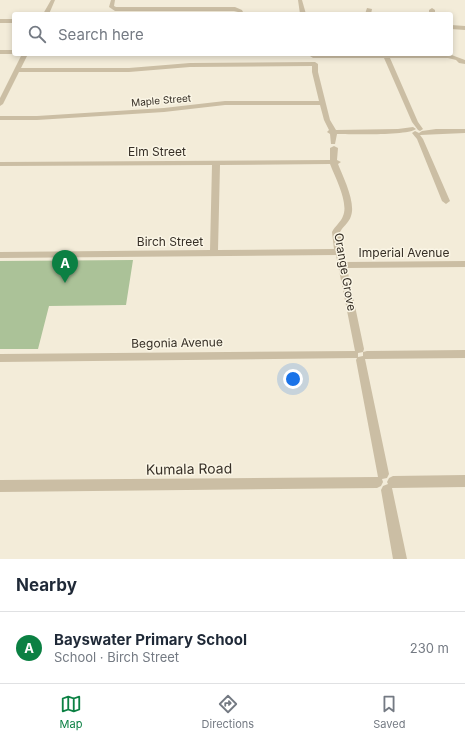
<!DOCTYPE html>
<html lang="en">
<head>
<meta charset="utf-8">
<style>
  body { margin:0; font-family:Inter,sans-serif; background:#f2f2f3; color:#1f2937 }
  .you { position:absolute; left:293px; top:379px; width:14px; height:14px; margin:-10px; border:3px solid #fff; border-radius:50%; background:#1a73e8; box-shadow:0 0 0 6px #1a73e833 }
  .badge { display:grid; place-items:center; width:26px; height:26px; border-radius:50%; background:#0b8043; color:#fff; font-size:13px; font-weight:700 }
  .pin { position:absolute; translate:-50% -33px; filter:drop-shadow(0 1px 2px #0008) }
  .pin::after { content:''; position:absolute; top:21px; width:14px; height:12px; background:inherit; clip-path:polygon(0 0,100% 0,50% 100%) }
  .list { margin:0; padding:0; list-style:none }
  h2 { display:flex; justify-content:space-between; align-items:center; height:52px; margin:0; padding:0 16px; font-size:17px }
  h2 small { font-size:13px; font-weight:400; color:#747a83 }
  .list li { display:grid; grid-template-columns:26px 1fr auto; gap:12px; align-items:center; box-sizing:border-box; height:72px; padding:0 16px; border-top:1px solid #e0e1e3 }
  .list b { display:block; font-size:15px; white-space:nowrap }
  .list p { margin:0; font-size:13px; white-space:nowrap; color:#747a83 }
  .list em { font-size:13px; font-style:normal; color:#747a83 }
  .icon { flex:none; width:22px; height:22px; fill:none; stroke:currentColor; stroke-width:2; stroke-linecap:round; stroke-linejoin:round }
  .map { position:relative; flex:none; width:465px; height:559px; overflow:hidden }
  .search { position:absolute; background:#fff; box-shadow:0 2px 6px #0003; left:12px; right:12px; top:12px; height:44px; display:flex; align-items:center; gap:10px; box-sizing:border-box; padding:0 14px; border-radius:4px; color:#747a83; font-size:15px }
  .sheet { height:124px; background:#fff }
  nav { display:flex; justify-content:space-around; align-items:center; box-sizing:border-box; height:56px; border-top:1px solid #e0e1e3; background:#fff; font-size:11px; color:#747a83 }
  nav a { display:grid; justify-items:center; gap:2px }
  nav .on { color:#0b8043 }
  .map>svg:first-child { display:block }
</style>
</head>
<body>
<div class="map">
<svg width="465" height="559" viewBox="0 0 465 559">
  <rect width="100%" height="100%" fill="#f3ecd9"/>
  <path fill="#abc298" d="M 133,260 L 126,305 L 49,306 L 38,349 L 0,349 L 0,261 Z"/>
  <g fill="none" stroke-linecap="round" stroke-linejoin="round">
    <path fill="#cbbea4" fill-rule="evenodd" d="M 51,0 L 55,0 L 49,14 L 43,14 Z
      M 111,0 L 115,0 L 114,6 L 116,7 L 235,7 L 242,10 L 244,14 L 238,14 L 238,12 L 234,11 L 115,11 L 109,7 Z
      M 298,0 L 302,0 L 306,14 L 300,14 Z
      M 367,8 L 372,9 L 371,14 L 365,14 Z
      M 432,8 L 435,10 L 435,14 L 429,14 L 429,10 Z
      M 0,19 L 14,19 L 14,23 L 0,23 Z
      M 451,25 L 465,26 L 465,30 L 451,29 Z
      M 0,50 L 14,50 L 14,54 L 0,54 Z
      M 22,54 L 28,54 L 21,68 L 129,68 L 190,63 L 315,62 L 318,64 L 318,72 L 330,120 L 336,130 L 398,129 L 413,127 L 416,129 C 407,136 352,134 337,134 L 335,144 L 331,144 L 330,134 L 327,132 L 329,130 L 324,120 L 320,105 L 225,105 L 164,112 L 37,120 L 0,120 L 0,116 L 37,116 L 164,108 L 225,101 L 319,101 L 312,72 L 312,66 L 190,67 L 129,72 L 19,72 L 3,104 L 0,106 L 0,98 Z
      M 449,54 L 465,60 L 465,64 L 459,63 L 456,60 L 448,58 L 390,58 L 418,122 L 423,129 L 420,131 L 418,130 L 412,122 L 384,58 L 313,58 L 310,56 L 313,54 Z
      M 436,129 L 465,129 L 465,133 L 420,135 L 423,139 L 450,201 L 446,204 L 442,201 L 417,139 L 412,133 L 415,131 L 419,133 L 422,131 Z
      M 334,146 L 338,148 L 337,160 L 341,162 L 338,164 C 343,177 356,202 351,216 C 349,223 343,226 340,232 L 346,262 L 465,261 L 465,267 L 347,268 L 364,349 L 363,352 L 358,353 L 358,357 L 363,356 L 363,352 L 367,351 L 465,350 L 465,358 L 365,359 L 389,474 L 387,478 L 382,479 L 383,482 L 381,486 L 377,488 L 0,492 L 0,480 L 378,477 L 356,360 L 357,358 L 0,362 L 0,354 L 355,351 L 336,255 L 0,258 L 0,252 L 210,250 L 212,165 L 0,166 L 0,162 L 330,160 L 330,148 ZM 330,164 C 335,177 349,203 343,216 C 341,222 335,226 332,232 L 334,249 L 218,250 L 220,165 Z
      M 465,475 L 465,487 L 392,488 L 407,559 L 393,559 L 381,490 L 383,486 L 388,484 L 387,482 L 389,478 L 393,476 Z"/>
  </g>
  <g text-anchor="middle" stroke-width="3" stroke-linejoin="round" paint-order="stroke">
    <g font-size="10" fill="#362f26" stroke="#faf5e5">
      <text transform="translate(161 100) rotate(-5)" y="4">Maple Street</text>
    </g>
    <g font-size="12" fill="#362f26" stroke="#faf5e5">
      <text x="157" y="156">Elm Street</text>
      <text x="170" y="246">Birch Street</text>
      <text x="404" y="257">Imperial Avenue</text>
      <text transform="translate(345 272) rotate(80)" y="4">Orange Grove</text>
      <text transform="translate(177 343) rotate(-1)" y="4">Begonia Avenue</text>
    </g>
    <g font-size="14" fill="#362f26" stroke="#faf5e5">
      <text transform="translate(189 469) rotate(-1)" y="5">Kumala Road</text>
    </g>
  </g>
</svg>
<div class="you"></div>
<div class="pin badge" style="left:65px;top:283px">A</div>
<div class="search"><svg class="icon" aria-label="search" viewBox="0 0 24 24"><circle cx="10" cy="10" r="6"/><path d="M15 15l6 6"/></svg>Search here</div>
</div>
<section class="sheet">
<h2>Nearby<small></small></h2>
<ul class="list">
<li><span class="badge">A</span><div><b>Bayswater Primary School</b><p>School · Birch Street</p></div><em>230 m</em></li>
</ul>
</section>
<nav>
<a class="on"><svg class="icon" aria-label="map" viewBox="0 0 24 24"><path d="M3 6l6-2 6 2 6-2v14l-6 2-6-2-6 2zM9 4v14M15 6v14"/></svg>Map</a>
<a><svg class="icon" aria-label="directions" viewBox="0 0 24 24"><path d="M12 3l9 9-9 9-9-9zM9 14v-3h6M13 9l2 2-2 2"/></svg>Directions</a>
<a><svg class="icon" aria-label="saved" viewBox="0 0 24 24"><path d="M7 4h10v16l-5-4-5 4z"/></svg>Saved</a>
</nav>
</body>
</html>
